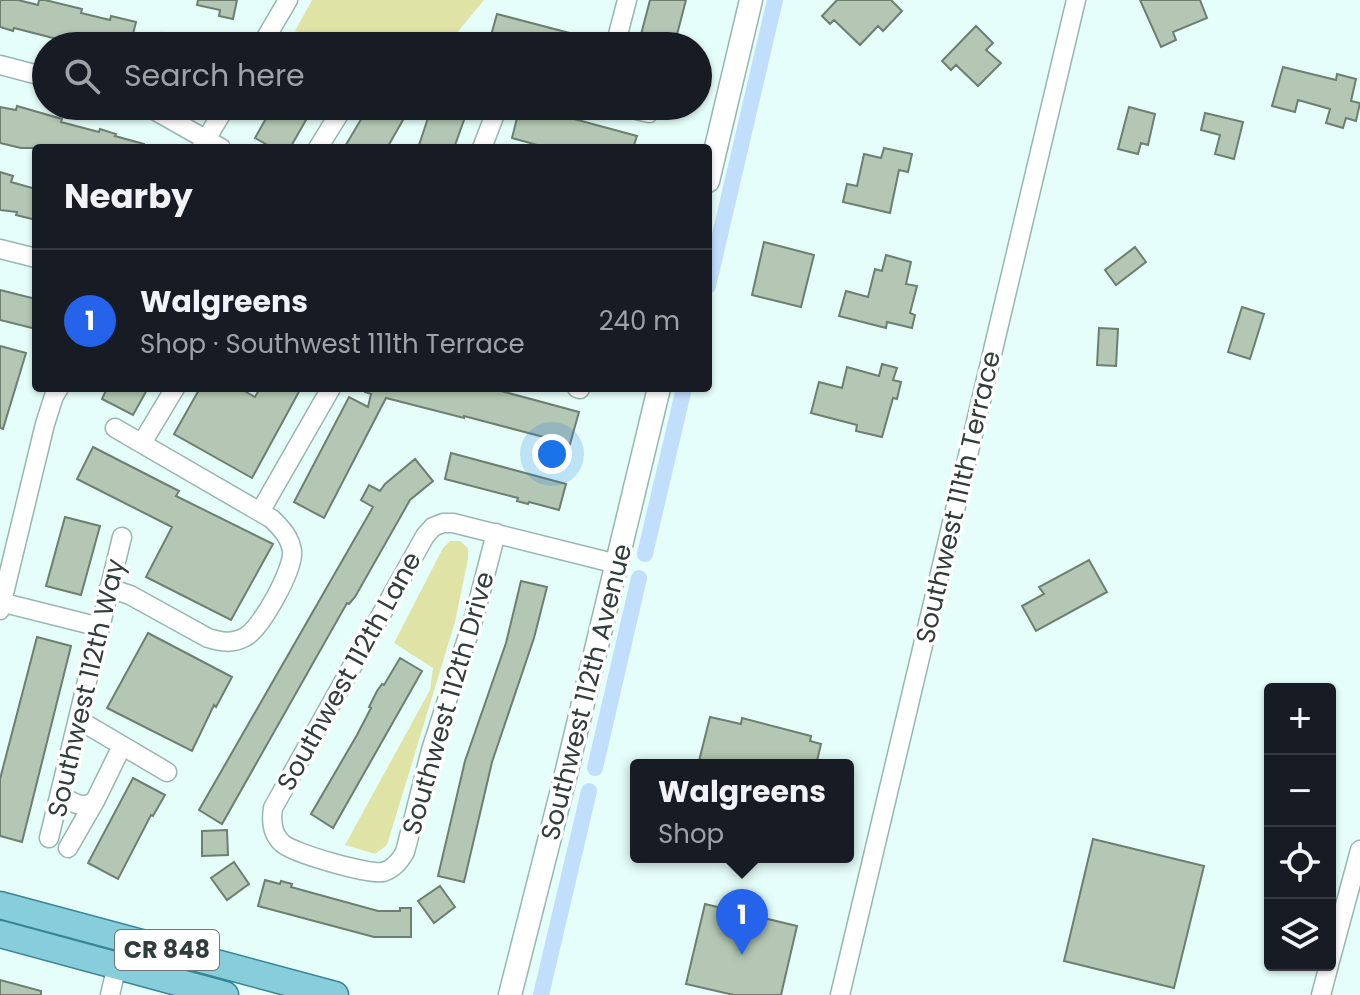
<!DOCTYPE html>
<html lang="en">
<head>
<meta charset="utf-8">
<style>
  body { margin:0; font-family:Poppins,sans-serif; background:#20242c; color:#f1f3f6 }
  .controls { position:absolute; right:24px; bottom:24px; display:grid; overflow:hidden; border-radius:8px; box-shadow:0 2px 6px #0004 }
  .controls button { width:72px; height:72px; display:grid; place-items:center; padding:0; border:0; border-bottom:2px solid #363941; background:#171b24; color:#f1f3f6; font:40px sans-serif }
  .you { position:absolute; left:552px; top:454px; width:28px; height:28px; margin:-20px; border:6px solid #fff; border-radius:50%; background:#1a73e8; box-shadow:0 0 0 12px #1a73e833 }
  .badge { display:grid; place-items:center; width:52px; height:52px; border-radius:50%; background:#2563eb; color:#fff; font-size:26px; font-weight:700 }
  .pin { position:absolute; translate:-50% -66px; filter:drop-shadow(0 2px 4px #0008) }
  .pin::after { content:''; position:absolute; top:42px; width:28px; height:24px; background:inherit; clip-path:polygon(0 0,100% 0,50% 100%) }
  .popup { position:absolute; left:630px; top:759px; width:224px; height:104px; box-sizing:border-box; display:grid; place-content:center; border-radius:8px; background:#171b24; filter:drop-shadow(0 2px 6px #0005); font-size:26px; white-space:nowrap; color:#9ea1a6 }
  .popup b { font-size:30px; color:#f1f3f6 }
  .popup::after { content:''; position:absolute; left:50%; top:100%; margin-left:-16px; border:16px solid transparent; border-top-color:#171b24 }
  .list { margin:0; padding:0; list-style:none }
  h2 { display:flex; justify-content:space-between; align-items:center; height:104px; margin:0; padding:0 32px; font-size:34px }
  h2 small { font-size:26px; font-weight:400; color:#9ea1a6 }
  .list li { display:grid; grid-template-columns:52px 1fr auto; gap:24px; align-items:center; box-sizing:border-box; height:144px; padding:0 32px; border-top:2px solid #363941 }
  .list b { display:block; font-size:30px; white-space:nowrap }
  .list p { margin:0; font-size:26px; white-space:nowrap; color:#9ea1a6 }
  .list em { font-size:26px; font-style:normal; color:#9ea1a6 }
  .icon { flex:none; width:44px; height:44px; fill:none; stroke:currentColor; stroke-width:2; stroke-linecap:round; stroke-linejoin:round }
  .map { position:relative; flex:none; width:1360px; height:995px; overflow:hidden }
  .search { position:absolute; background:#171b24; box-shadow:0 2px 6px #0004; left:32px; top:32px; width:680px; height:88px; display:flex; align-items:center; gap:20px; box-sizing:border-box; padding:0 28px; border-radius:44px; color:#9ea1a6; font-size:30px }
  .panel { position:absolute; background:#171b24; box-shadow:0 2px 6px #0004; left:32px; top:144px; width:680px; height:248px; border-radius:8px }
  .map>svg:first-child { display:block }
</style>
</head>
<body>
<div class="map">
<svg width="1360" height="995" viewBox="0 0 1360 995">
  <rect width="100%" height="100%" fill="#e5fef9"/>
  <path fill="#dfe4a6" d="M 312,0 L 484,0 L 446,46 L 340,46 L 295,31 Z
    M 450,541 L 460,541 L 468,548 L 468,559 L 455,622 L 387,845 L 375,854 L 345,845 L 430,690 L 433,668 L 394,643 L 443,548 Z"/>
  <g fill="none" stroke-linecap="round" stroke-linejoin="round">
    <path stroke="#c2defd" stroke-width="16" d="M 708,286 L 775,0
      M 645,554 L 684,388
      M 595,768 L 639,578
      M 541,995 L 589,791"/>
  </g>
  <path fill="#b3c7b4" stroke="#6d7f6e" stroke-width="2" d="M 0,0 L 18,0 L 38,5 L 39,0 L 45,0 L 82,9 L 81,13 L 110,20 L 111,16 L 136,22 L 130,46 L 70,46 L 56,43 L 57,39 L 14,28 L 13,31 L 0,27 Z
    M 198,0 L 237,0 L 233,19 L 219,16 L 220,10 L 197,5 Z
    M 650,0 L 686,0 L 674,46 L 638,46 Z
    M 837,0 L 891,0 L 902,11 L 883,31 L 878,26 L 860,45 L 834,20 L 830,24 L 822,16 Z
    M 1140,0 L 1200,0 L 1207,18 L 1173,32 L 1176,40 L 1161,47 Z
    M 497,14 L 604,42 L 603,46 L 488,46 Z
    M 976,26 L 993,43 L 986,50 L 1001,63 L 978,86 L 956,65 L 951,70 L 942,61 Z
    M 162,33 L 197,41 L 196,46 L 159,46 Z
    M 1283,67 L 1336,80 L 1337,74 L 1356,79 L 1351,101 L 1360,103 L 1356,121 L 1346,118 L 1343,128 L 1326,123 L 1330,109 L 1298,100 L 1295,112 L 1272,106 Z
    M 17,106 L 62,119 L 61,122 L 99,132 L 100,129 L 116,134 L 115,136 L 144,144 L 144,148 L 21,148 L 0,143 L 0,107 L 16,110 Z
    M 273,106 L 314,106 L 290,148 L 273,148 L 255,138 Z
    M 369,106 L 411,106 L 387,148 L 344,148 Z
    M 432,106 L 469,106 L 454,148 L 418,148 Z
    M 520,106 L 526,106 L 637,136 L 633,148 L 548,148 L 512,138 Z
    M 1129,107 L 1155,114 L 1148,145 L 1141,143 L 1138,154 L 1118,149 Z
    M 1205,113 L 1243,122 L 1234,159 L 1215,154 L 1220,135 L 1201,130 Z
    M 884,148 L 912,154 L 908,172 L 899,170 L 890,213 L 843,202 L 847,184 L 857,186 L 864,154 L 881,158 Z
    M 0,172 L 13,176 L 11,182 L 36,189 L 36,220 L 16,215 L 17,212 L 0,210 Z
    M 764,242 L 814,255 L 801,307 L 752,295 Z
    M 1135,247 L 1146,262 L 1116,285 L 1105,270 Z
    M 886,255 L 911,262 L 906,284 L 917,286 L 910,313 L 915,315 L 912,328 L 887,322 L 886,328 L 839,316 L 846,291 L 868,297 L 875,269 L 882,271 Z
    M 0,290 L 36,299 L 36,329 L 0,320 Z
    M 1242,307 L 1264,314 L 1250,359 L 1228,352 Z
    M 1099,328 L 1118,329 L 1116,366 L 1097,365 Z
    M 0,346 L 26,353 L 3,429 L 0,428 Z
    M 882,364 L 897,368 L 893,380 L 901,382 L 897,399 L 893,398 L 882,437 L 856,431 L 857,425 L 811,413 L 819,382 L 842,388 L 847,367 L 879,376 Z
    M 107,388 L 148,388 L 133,415 L 102,399 Z
    M 200,388 L 239,388 L 255,397 L 260,388 L 301,388 L 252,478 L 174,434 Z
    M 365,388 L 490,388 L 579,412 L 570,444 L 464,416 L 464,418 L 386,398 L 324,518 L 294,502 L 349,397 L 368,407 L 371,394 L 365,392 Z
    M 93,447 L 179,491 L 176,496 L 273,544 L 231,620 L 146,577 L 172,527 L 77,479 Z
    M 451,453 L 566,484 L 559,510 L 529,502 L 528,504 L 517,501 L 518,498 L 445,479 Z
    M 415,459 L 433,481 L 410,500 L 355,597 L 349,604 L 347,603 L 222,824 L 199,810 L 373,507 L 361,500 L 369,485 L 380,491 L 385,484 Z
    M 65,517 L 100,526 L 81,595 L 46,586 Z
    M 1089,560 L 1107,592 L 1036,631 L 1022,606 L 1044,594 L 1039,587 Z
    M 521,581 L 547,587 L 534,638 L 492,762 L 464,882 L 438,876 L 465,761 L 506,643 Z
    M 148,633 L 232,677 L 216,707 L 214,705 L 192,751 L 107,708 Z
    M 37,637 L 71,646 L 22,842 L 0,836 L 0,779 Z
    M 400,658 L 422,671 L 333,828 L 311,814 L 357,735 L 371,708 L 369,707 L 377,691 L 382,684 L 384,685 Z
    M 710,717 L 741,724 L 742,718 L 811,736 L 810,741 L 821,744 L 816,765 L 698,765 Z
    M 133,778 L 165,795 L 153,816 L 151,815 L 118,879 L 88,863 Z
    M 227,830 L 228,855 L 202,856 L 202,831 Z
    M 1093,839 L 1204,866 L 1174,988 L 1064,961 Z
    M 234,862 L 249,884 L 227,900 L 211,878 Z
    M 265,880 L 280,884 L 281,881 L 292,884 L 291,887 L 378,911 L 400,911 L 400,908 L 411,908 L 411,937 L 374,937 L 258,906 Z
    M 440,886 L 455,907 L 434,923 L 418,901 Z
    M 705,904 L 797,926 L 781,995 L 734,995 L 686,984 Z
    M 0,980 L 41,991 L 41,995 L 0,995 Z"/>
  <g fill="none" stroke-linecap="round" stroke-linejoin="round">
    <g stroke="#98b6b0" stroke-width="21">
      <path id="minor" d="M 261,46 L 288,0
        M 615,46 L 627,0
        M 0,65 L 46,77
        M 147,106 L 221,148
        M 620,106 L 649,113
        M 201,148 L 226,106
        M 318,148 L 344,106
        M 482,148 L 498,106
        M 0,249 L 36,258
        M 577,388 L 580,389
        M 142,443 L 175,388
        M 260,512 L 331,388
        M 496,533 L 475,614 L 431,750 L 405,852 C 400,861 394,869 383,872 C 369,875 292,853 282,843 C 272,834 271,821 273,808 L 425,536 L 433,527 L 443,523 L 453,523 L 617,564
        M 109,588 L 130,595 L 208,638 C 221,642 233,644 245,637 C 261,629 294,569 292,551 C 290,537 281,528 272,519 L 115,428
        M 0,602 L 100,627
        M 0,610 L 45,424 L 54,396 L 59,388
        M 79,720 L 167,772
        M 60,795 C 73,802 81,810 95,801 L 122,746
        M 49,838 L 122,537
        M 68,848 L 95,801
        M 1330,961 L 1360,850
        M 110,995 L 117,965
        M 840,995 L 1076,0
        M 1321,995 L 1329,965"/>
    </g>
    <g stroke="#98b6b0" stroke-width="25">
      <path id="tertiary" d="M 708,181 L 751,0
        M 510,995 L 566,774 L 659,388"/>
    </g>
    <g stroke="#368495" stroke-width="29">
      <path id="primary" d="M 0,905 L 335,995
        M 0,934 L 225,995"/>
    </g>
    <use href="#minor" stroke="#fff" stroke-width="18"/>
    <use href="#tertiary" stroke="#fff" stroke-width="22"/>
    <use href="#primary" stroke="#88cddc" stroke-width="26"/>
  </g>
  <g text-anchor="middle" stroke-width="7" stroke-linejoin="round" paint-order="stroke">
    <rect fill="#fff" stroke="#6f7776" stroke-width="2" x="115" y="930" width="104" height="40" rx="6"/>
    <g font-size="24" font-weight="bold" fill="#313d3b">
      <text x="167" y="958">CR 848</text>
    </g>
    <g font-size="26" fill="#313d3b" stroke="#fff">
      <text transform="translate(958 497) rotate(-77)" y="9">Southwest 111th Terrace</text>
      <text transform="translate(349 671) rotate(-61)" y="9">Southwest 112th Lane</text>
      <text transform="translate(86 688) rotate(-77)" y="9">Southwest 112th Way</text>
      <text transform="translate(586 692) rotate(-76)" y="9">Southwest 112th Avenue</text>
      <text transform="translate(448 703) rotate(-74)" y="9">Southwest 112th Drive</text>
    </g>
  </g>
</svg>
<div class="controls">
<button>+</button>
<button>−</button>
<button><svg class="icon" aria-label="locate" viewBox="0 0 24 24"><circle cx="12" cy="12" r="6"/><path d="M12 2v4M12 18v4M2 12h4M18 12h4"/></svg></button>
<button><svg class="icon" aria-label="layers" viewBox="0 0 24 24"><path d="M12 4l9 5-9 5-9-5zM3 14l9 5 9-5"/></svg></button>
</div>
<div class="you"></div>
<div class="pin badge" style="left:742px;top:955px">1</div>
<div class="popup"><b>Walgreens</b>Shop</div>
<div class="search"><svg class="icon" aria-label="search" viewBox="0 0 24 24"><circle cx="10" cy="10" r="6"/><path d="M15 15l6 6"/></svg>Search here</div>
<section class="panel">
<h2>Nearby<small></small></h2>
<ul class="list">
<li><span class="badge">1</span><div><b>Walgreens</b><p>Shop · Southwest 111th Terrace</p></div><em>240 m</em></li>
</ul>
</section>
</div>
</body>
</html>
